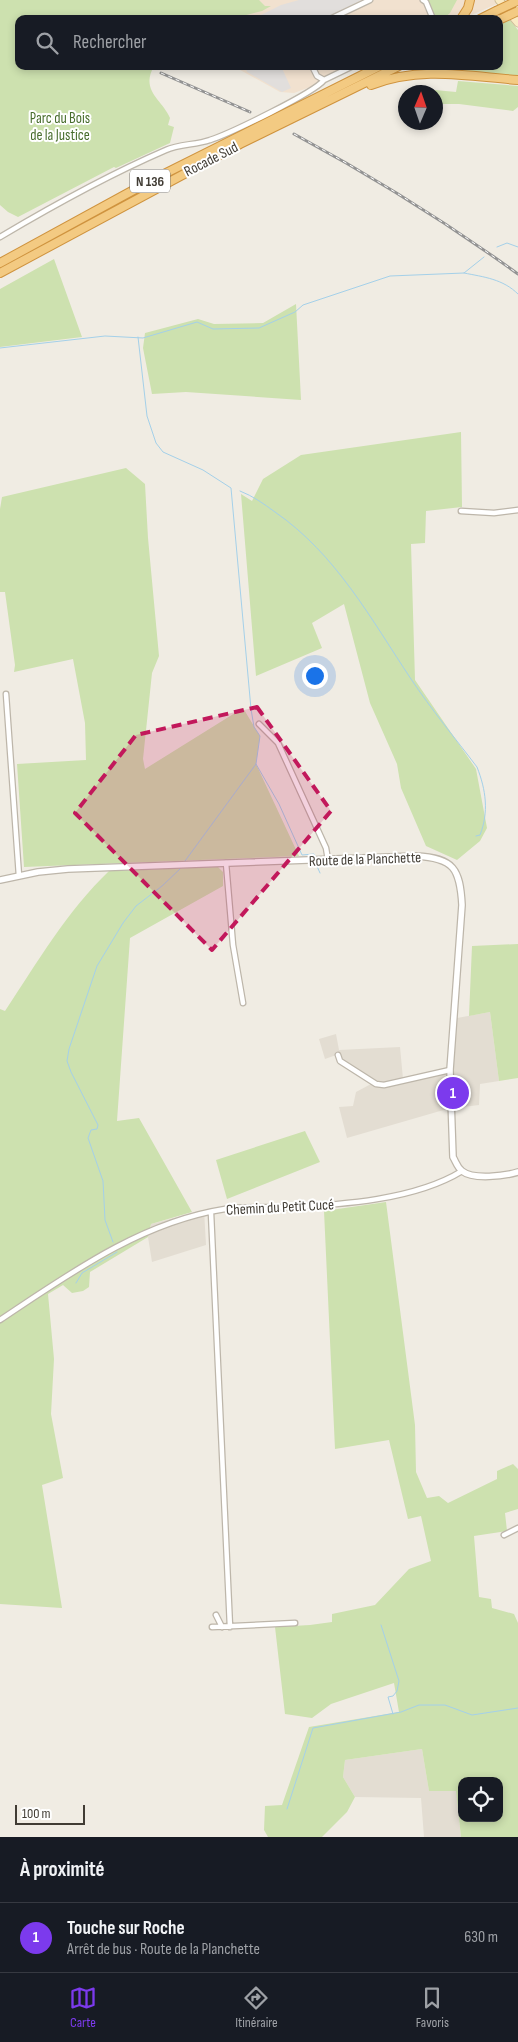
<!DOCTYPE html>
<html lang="fr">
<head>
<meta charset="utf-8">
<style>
  body { margin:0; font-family:"Sofia Sans Condensed",sans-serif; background:#20242c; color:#f1f3f6 }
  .controls { position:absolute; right:15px; bottom:15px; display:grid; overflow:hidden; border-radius:10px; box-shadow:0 2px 8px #0003 }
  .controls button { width:45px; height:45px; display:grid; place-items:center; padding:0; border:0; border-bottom:1px solid #363941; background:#171b24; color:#f1f3f6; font:25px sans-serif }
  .compass { position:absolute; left:398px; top:85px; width:45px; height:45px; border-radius:50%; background:#171b24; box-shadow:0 2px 8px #0003; rotate:2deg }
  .scale { position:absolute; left:15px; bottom:12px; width:70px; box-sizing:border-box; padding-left:5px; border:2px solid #413c34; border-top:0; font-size:14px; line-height:18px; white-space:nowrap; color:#413c34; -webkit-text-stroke:4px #fff; paint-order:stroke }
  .you { position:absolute; left:314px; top:675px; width:18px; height:18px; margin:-12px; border:4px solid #fff; border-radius:50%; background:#1a73e8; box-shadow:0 0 0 8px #1a73e833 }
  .badge { display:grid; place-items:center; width:32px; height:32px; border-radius:50%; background:#7c3aed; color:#fff; font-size:16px; font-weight:700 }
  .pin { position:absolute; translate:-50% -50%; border:2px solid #fff; box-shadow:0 1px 5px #0006 }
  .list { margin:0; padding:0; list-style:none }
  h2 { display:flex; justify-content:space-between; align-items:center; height:65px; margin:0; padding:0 20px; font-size:21px }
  h2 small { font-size:16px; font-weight:400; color:#9ea1a6 }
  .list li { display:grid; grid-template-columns:32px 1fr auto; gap:15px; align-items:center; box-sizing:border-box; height:70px; padding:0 20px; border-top:1px solid #363941 }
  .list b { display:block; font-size:19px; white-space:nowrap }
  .list p { margin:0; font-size:16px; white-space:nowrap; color:#9ea1a6 }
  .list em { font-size:16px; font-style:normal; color:#9ea1a6 }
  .icon { flex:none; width:28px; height:28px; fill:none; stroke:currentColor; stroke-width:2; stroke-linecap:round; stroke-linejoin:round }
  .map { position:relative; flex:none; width:518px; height:1837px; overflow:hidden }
  .search { position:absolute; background:#171b24; box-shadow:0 2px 8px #0003; left:15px; right:15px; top:15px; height:55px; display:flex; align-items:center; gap:12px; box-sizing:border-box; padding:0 18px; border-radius:10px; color:#9ea1a6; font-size:19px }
  .sheet { height:135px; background:#171b24 }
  nav { display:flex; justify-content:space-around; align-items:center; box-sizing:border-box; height:70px; border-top:1px solid #363941; background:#171b24; font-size:14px; color:#9ea1a6 }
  nav a { display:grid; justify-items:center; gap:2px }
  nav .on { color:#7c3aed }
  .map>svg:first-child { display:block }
</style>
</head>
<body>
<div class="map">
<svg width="518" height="1837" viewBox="0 0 518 1837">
  <rect width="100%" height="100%" fill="#f0ece3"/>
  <path fill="#e3ddd2" d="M 490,1012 L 499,1081 L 480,1084 L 479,1105 L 454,1108 L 454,1060 L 457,1018 Z
    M 336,1034 L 339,1050 L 400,1047 L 403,1079 L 386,1083 L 376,1083 L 344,1062 L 339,1054 L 325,1059 L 319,1039 Z
    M 444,1073 L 447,1073 L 447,1109 L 347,1138 L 339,1107 L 353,1106 L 356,1092 L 371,1084 L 379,1087 L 389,1086 Z
    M 204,1210 L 206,1245 L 152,1262 L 148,1237 L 151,1224 Z
    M 422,1749 L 429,1791 L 456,1790 L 461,1837 L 424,1837 L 421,1798 L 355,1797 L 343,1777 L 345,1760 Z"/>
  <path fill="#f1e1cf" d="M 167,0 L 506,0 L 462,19 L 203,19 Z
    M 233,66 L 359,66 L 326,81 L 294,93 L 280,92 Z"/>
  <path fill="#cde1af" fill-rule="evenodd" d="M 0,0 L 259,0 L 265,6 L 271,6 L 262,11 L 231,19 L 19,19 L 19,66 L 154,66 C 140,91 162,99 170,118 L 168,125 L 174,127 L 170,143 L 116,168 L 114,167 L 18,217 L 8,212 L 0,205 Z
    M 426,0 L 457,0 L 450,13 L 443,19 L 435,19 Z
    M 510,20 L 518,30 L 518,78 L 474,74 L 431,66 L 499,66 L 499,25 Z
    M 458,81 L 518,86 L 518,107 L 513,111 L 459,104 L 436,104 L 436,92 L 433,92 L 435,90 L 456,92 Z
    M 54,259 L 82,337 L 0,347 L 0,289 Z
    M 296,304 L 301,400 L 186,392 L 152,394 L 143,348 L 145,333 L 198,319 L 214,324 L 263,323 Z
    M 461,432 L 462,507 L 426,511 L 425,543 L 411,544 L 415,680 L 476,769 L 487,828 L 480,841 L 457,860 L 426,846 L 401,788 L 397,764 L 370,703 L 344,604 L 312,623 L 322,648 L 256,676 L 241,494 L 252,501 L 263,479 L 301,455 Z
    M 126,468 L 145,484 L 148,538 L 159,656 L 152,673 L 143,759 L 145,769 L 243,708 L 260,736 L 256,764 L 299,856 L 24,867 L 17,764 L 86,760 L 85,723 L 73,659 L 14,672 L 15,665 L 5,592 L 0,592 L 0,509 L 2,497 Z
    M 218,867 L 223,872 L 223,886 L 130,938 L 117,1121 L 139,1118 L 192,1212 L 151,1224 L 148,1237 L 90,1272 L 89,1287 L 83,1291 L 72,1293 L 63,1285 L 48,1294 L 54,1359 L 51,1414 L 63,1478 L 42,1485 L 62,1608 L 0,1604 L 0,1009 L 5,1011 C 37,963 67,911 109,871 Z
    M 518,944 L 518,1078 L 499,1081 L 490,1012 L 469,1016 L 472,946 Z
    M 305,1131 L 320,1162 L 227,1199 L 216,1160 Z
    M 386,1202 L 415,1425 L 416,1472 L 427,1498 L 439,1496 L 448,1503 L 497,1479 L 497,1471 L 513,1464 L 518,1469 L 518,1509 L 505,1513 L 507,1531 L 474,1536 L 479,1597 L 491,1599 L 492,1608 L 514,1614 L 518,1623 L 518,1837 L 461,1837 L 456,1791 L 429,1791 L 422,1749 L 345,1760 L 343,1777 L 355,1797 L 347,1812 L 322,1837 L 268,1837 L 264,1830 L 265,1806 L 282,1805 L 309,1727 L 399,1712 L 394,1683 L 331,1704 L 312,1718 L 285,1714 L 275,1627 L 310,1625 L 332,1622 L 332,1614 L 375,1605 L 409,1569 L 431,1561 L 421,1516 L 408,1519 L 389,1440 L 335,1449 L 324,1211 ZM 462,1781 L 499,1781 L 499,1818 L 462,1818 Z"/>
  <path fill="#e1dedc" d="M 299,0 L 362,0 L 323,19 L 242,19 L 261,15 L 281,5 Z
    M 245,66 L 281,66 L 291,88 L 282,92 L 247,72 Z"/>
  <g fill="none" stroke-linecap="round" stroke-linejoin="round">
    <path stroke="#a4d0e9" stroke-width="1" d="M 497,247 L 507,243 L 518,247
      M 464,273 C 484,277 503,279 518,294
      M 138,337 L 147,416 L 156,443 L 163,452 L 203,470 L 231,488 L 251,709 L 254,727 L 260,736 L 256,764 L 185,861
      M 0,348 L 105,336 L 143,338 L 197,322 L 213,329 L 259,328 L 295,312 L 303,305 L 390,276 L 464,273 L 484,257
      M 240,491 C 253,496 264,504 275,512 C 336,554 371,619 411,679 C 431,709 455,738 477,767 C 486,790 489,812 480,835 L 476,836
      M 256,764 L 279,804 L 302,855 L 314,854 L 315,856
      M 316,864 L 320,873
      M 113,1242 L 105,1220 L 103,1181 L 88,1138 L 91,1130 L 97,1129 L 98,1125 L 71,1072 L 67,1061 L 69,1049 L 97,966 L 123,923 L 136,906 L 162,886 L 180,869
      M 76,1283 L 82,1273 L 117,1252
      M 381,1625 L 399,1681 L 397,1691 L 393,1696 L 388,1697 L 393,1714
      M 287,1809 L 313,1728 L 401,1712 L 419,1705 L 445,1705 L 472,1715 L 518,1708"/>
    <g stroke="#bdb6aa" stroke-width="7">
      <path id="minor" d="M 423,0 L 426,2 L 433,19
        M 330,19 L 370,0
        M 312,66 L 317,76 L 324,80 L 353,66
        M 0,237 C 54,205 108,175 166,150 C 179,144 196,145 210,140 C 229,134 314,93 324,80
        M 461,511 L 494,513 L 518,510
        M 6,694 L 19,876
        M 259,724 L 278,743 L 326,848 L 328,860
        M 226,863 L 233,945 L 243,1003
        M 338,1055 L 340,1061 L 376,1084 L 384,1085 L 450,1070
        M 211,1213 L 230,1627
        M 0,1320 C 69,1274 141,1222 225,1209 C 245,1206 266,1208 286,1207 C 341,1205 415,1200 462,1171
        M 504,1535 L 518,1528
        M 216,1615 L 222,1627
        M 212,1627 L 295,1623"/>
    </g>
    <g stroke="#bdb6aa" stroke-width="8">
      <path id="tertiary" d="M 0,880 L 38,872 L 68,869 L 416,856 C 454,858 460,869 462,905 L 450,1070 L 453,1157 C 456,1162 457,1167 462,1171 C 473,1180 505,1176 518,1172"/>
    </g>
    <g stroke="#ccbc96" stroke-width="9">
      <path id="secondary" d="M 499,0 L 518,23"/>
    </g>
    <g stroke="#cf933e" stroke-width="10">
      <path id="trunk" d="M 461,19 L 468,8 L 470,0
        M 480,19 L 496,11
        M 371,85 C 421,66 466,76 518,80
        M 0,263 L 152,180 L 380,66
        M 0,273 L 240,144 L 399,66"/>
    </g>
    <use href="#minor" stroke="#fff" stroke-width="4.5"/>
    <use href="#tertiary" stroke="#fff" stroke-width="5.5"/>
    <use href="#secondary" stroke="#f9eac4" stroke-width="7"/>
    <use href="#trunk" stroke="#f3ca82" stroke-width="8"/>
    <g stroke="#939393" stroke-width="3">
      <path id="rail" d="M 161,73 L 250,112
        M 294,134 C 372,176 446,222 518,274"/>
    </g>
    <use href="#rail" stroke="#fff" stroke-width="1" stroke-dasharray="4" stroke-linecap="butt"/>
    <g stroke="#cf933e" stroke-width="10" stroke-linecap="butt">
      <path id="trunk-bridge" d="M 496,11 L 517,1
        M 501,19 L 518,11"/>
    </g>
    <use href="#trunk-bridge" stroke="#f3ca82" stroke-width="8"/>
  </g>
  <path fill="#c2185b" fill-opacity="0.2" stroke="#c2185b" stroke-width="4" stroke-dasharray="10 6" stroke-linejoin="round" d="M 257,707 L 331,811 L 212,950 L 75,813 L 136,735 Z"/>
  <g text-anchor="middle" stroke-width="4" stroke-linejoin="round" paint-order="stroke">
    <rect fill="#fff" stroke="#7a7671" stroke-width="1" x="130" y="169.5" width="40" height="23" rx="4"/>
    <g font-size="14" font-weight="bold" fill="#413c34">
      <text x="150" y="186">N 136</text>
    </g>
    <g font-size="15" fill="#486d2d" stroke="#fff">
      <text x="60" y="123">Parc du Bois<tspan x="60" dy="17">de la Justice</tspan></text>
    </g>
    <g font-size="15" fill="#413c34" stroke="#fff">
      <text transform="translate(211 159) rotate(-27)" y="5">Rocade Sud</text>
      <text transform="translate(365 859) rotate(-2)" y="5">Route de la Planchette</text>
      <text transform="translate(280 1207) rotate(-3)" y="5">Chemin du Petit Cucé</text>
    </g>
  </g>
</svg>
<div class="controls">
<button><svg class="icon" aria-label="locate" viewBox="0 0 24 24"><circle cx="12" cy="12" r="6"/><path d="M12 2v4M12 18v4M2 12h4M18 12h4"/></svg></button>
</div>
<svg class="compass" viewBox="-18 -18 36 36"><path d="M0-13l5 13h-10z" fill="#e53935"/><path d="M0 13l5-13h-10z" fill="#9ea1a6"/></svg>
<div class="scale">100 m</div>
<div class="you"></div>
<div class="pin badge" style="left:453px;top:1093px">1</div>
<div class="search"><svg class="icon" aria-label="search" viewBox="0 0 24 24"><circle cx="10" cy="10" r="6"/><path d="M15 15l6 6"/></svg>Rechercher</div>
</div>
<section class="sheet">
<h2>À proximité<small></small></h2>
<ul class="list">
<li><span class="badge">1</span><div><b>Touche sur Roche</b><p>Arrêt de bus · Route de la Planchette</p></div><em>630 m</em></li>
</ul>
</section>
<nav>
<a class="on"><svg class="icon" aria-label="map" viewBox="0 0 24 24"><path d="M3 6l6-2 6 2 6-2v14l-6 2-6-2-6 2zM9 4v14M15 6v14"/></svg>Carte</a>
<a><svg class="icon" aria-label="directions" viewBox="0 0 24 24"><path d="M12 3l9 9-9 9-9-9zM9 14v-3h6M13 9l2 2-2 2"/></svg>Itinéraire</a>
<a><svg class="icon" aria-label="saved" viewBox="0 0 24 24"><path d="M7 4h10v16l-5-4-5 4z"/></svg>Favoris</a>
</nav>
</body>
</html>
